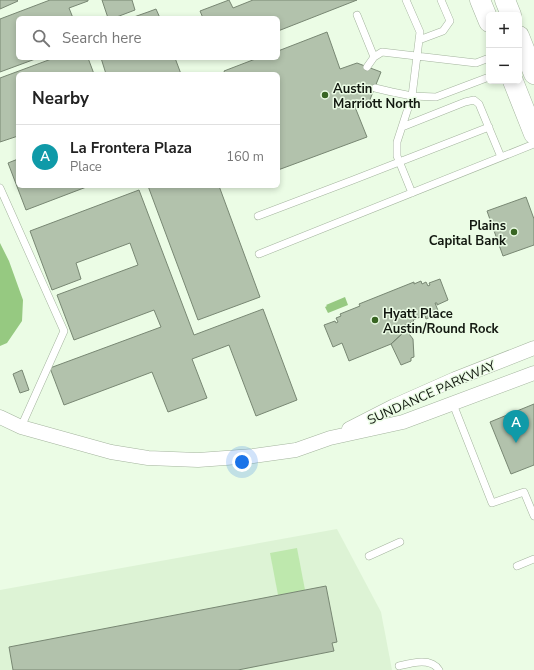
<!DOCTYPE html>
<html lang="en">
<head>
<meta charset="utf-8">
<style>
  body { margin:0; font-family:"Nunito Sans",sans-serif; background:#f6f6f6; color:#222 }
  .controls { position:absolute; right:12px; top:12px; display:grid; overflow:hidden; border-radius:6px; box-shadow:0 2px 6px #0003 }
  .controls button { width:36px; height:36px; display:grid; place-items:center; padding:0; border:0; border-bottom:1px solid #e0e0e0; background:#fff; color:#222; font:20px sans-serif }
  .you { position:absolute; left:242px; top:462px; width:14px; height:14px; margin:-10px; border:3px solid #fff; border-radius:50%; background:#1a73e8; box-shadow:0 0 0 6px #1a73e833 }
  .badge { display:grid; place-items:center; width:26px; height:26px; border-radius:50%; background:#386523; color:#fff; font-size:13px; font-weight:700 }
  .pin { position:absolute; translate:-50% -33px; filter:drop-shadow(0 1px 2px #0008) }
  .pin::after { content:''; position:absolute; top:21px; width:14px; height:12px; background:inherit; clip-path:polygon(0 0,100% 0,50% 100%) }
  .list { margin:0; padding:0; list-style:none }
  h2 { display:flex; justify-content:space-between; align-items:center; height:52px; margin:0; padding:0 16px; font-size:17px }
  h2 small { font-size:13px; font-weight:400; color:#767676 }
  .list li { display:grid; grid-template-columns:26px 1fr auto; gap:12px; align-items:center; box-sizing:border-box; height:64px; padding:0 16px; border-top:1px solid #e0e0e0 }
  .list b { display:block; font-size:15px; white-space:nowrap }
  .list p { margin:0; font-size:13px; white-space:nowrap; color:#767676 }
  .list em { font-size:13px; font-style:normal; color:#767676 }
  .icon { flex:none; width:22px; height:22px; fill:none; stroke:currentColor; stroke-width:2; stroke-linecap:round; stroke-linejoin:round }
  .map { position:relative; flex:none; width:534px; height:670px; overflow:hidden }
  .search { position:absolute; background:#fff; box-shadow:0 2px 6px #0003; left:16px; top:16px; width:264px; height:44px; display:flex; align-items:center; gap:10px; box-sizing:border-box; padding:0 14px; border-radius:6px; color:#767676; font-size:15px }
  .panel { position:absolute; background:#fff; box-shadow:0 2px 6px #0003; left:16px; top:72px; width:264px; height:116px; border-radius:6px }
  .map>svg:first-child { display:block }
</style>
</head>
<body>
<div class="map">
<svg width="534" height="670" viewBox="0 0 534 670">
  <rect width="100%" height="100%" fill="#ebfce5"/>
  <path fill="#ddf3d5" d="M 337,529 L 381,612 L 392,670 L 0,670 L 0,590 Z"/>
  <path fill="#bee8ad" d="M 297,548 L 305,590 L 278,595 L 270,553 Z"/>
  <path fill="#96c981" d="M 0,243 L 9,261 L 23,300 L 22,321 L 7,343 L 0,346 Z
    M 345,297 L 348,305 L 328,313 L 325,307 L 327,306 L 326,305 Z"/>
  <path fill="#b2c2ac" stroke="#788773" d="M 0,0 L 17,0 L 18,1 L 0,9 Z
    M 50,0 L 88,0 L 88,1 L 69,8 L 73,18 L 18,18 L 18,58 L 38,58 L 0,72 L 0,19 Z
    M 102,0 L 132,0 L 135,10 L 114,18 L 108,18 Z
    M 229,0 L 233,8 L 253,0 L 357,0 L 278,31 L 278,18 L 203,18 L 200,11 Z
    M 156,9 L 160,18 L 131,18 L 148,12 Z
    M 327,32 L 340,69 L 357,63 L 381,72 L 369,102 L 355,107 L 367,137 L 278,170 L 278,74 L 225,74 L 224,71 L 258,58 L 278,58 L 278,51 Z
    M 54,58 L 88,58 L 94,74 L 18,74 L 18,136 L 0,142 L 0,78 Z
    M 101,58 L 175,58 L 181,74 L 106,74 Z
    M 18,159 L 18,186 L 89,186 L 26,210 L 8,163 Z
    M 148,186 L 219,186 L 260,297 L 198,320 Z
    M 139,190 L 194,335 L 263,309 L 297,400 L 256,416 L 229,345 L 192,359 L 207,398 L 168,412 L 152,372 L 64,405 L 50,368 L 161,327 L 154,310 L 74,340 L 57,295 L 138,265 L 130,243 L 76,263 L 81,279 L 52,290 L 30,231 Z
    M 526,197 L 534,219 L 534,245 L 503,256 L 487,211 Z
    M 440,279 L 448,300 L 437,305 L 437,303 L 435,303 L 439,313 L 426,319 L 425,315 L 413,320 L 414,321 L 400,327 L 404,332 L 391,344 L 349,361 L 342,343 L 333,347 L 324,325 L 335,321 L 336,323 L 338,322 L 336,318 L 341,316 L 340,314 L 360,306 L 359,304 L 414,282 L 414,284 L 421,281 L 422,284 L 426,282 L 428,286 L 430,285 L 429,283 Z
    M 406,330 L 413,339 L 414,357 L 411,358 L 411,361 L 401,365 L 391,344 Z
    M 22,370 L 29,390 L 20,393 L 13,374 Z
    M 534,404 L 534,465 L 511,474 L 490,422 Z
    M 326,586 L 337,642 L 332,643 L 334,651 L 238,670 L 13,670 L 9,647 Z"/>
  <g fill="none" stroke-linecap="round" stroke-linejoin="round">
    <g stroke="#a4b49e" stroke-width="8">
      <path id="lane" d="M 406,0 L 420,32 L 412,96 L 397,142 L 397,156 L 412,193
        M 357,15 L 374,57
        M 419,40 L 443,31 L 450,21 L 441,0
        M 367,67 L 374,57 L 382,52 L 476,63 L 489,58
        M 375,88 L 392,92 L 412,96 L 436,97 L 489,77
        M 402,127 L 465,102 L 474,100 L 479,104 L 501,157
        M 0,188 L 64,331 L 21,427
        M 258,216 L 353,180 L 489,127
        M 259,254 L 534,144
        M 453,404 L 492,503 L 524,492 L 534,516
        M 369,556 L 400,542
        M 517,566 L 534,559
        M 399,666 C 411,663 431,657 439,670"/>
    </g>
    <g stroke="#a4b49e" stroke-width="15">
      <path id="street" d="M 0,417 L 21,427 L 111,452 L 148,458 L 198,460 L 253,456 L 296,450 L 330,438 L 403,422 L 534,373
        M 349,429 L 394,406 L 455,379 L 534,348"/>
    </g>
    <g stroke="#a4b49e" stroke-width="21">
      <path id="secondary" d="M 480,0 L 489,22
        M 505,0 L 511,15
        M 519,36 L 534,74
        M 513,81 L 534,134"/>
    </g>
    <use href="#lane" stroke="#fff" stroke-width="7"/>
    <use href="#street" stroke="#fff" stroke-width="14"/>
    <use href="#secondary" stroke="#fff" stroke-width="20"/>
  </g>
  <g fill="#386523" stroke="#ebfce5" stroke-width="1.5">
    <circle cx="325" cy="95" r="4"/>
    <circle cx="514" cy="232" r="4"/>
    <circle cx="375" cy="320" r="4"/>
  </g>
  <g text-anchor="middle" stroke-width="3" stroke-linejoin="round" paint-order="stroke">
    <g font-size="13" font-weight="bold" fill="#121810" stroke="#ebfce5" text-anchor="start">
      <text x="333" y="93">Austin<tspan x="333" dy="15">Marriott North</tspan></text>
      <text x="506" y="230" text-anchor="end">Plains<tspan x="506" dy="15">Capital Bank</tspan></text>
      <text x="383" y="318">Hyatt Place<tspan x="383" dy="15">Austin/Round Rock</tspan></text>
    </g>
    <g font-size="13" fill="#121810" stroke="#ebfce5">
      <text transform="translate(431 392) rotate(-24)" y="5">SUNDANCE PARKWAY</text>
    </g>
  </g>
</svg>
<div class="controls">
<button>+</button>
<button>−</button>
</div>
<div class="you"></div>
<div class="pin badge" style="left:516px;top:443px;background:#0f9aa8">A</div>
<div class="search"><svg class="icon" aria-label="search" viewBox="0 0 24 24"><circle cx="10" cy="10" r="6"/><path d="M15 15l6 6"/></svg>Search here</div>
<section class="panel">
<h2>Nearby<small></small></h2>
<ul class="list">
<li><span class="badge" style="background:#0f9aa8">A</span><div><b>La Frontera Plaza</b><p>Place</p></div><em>160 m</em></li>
</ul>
</section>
</div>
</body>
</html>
